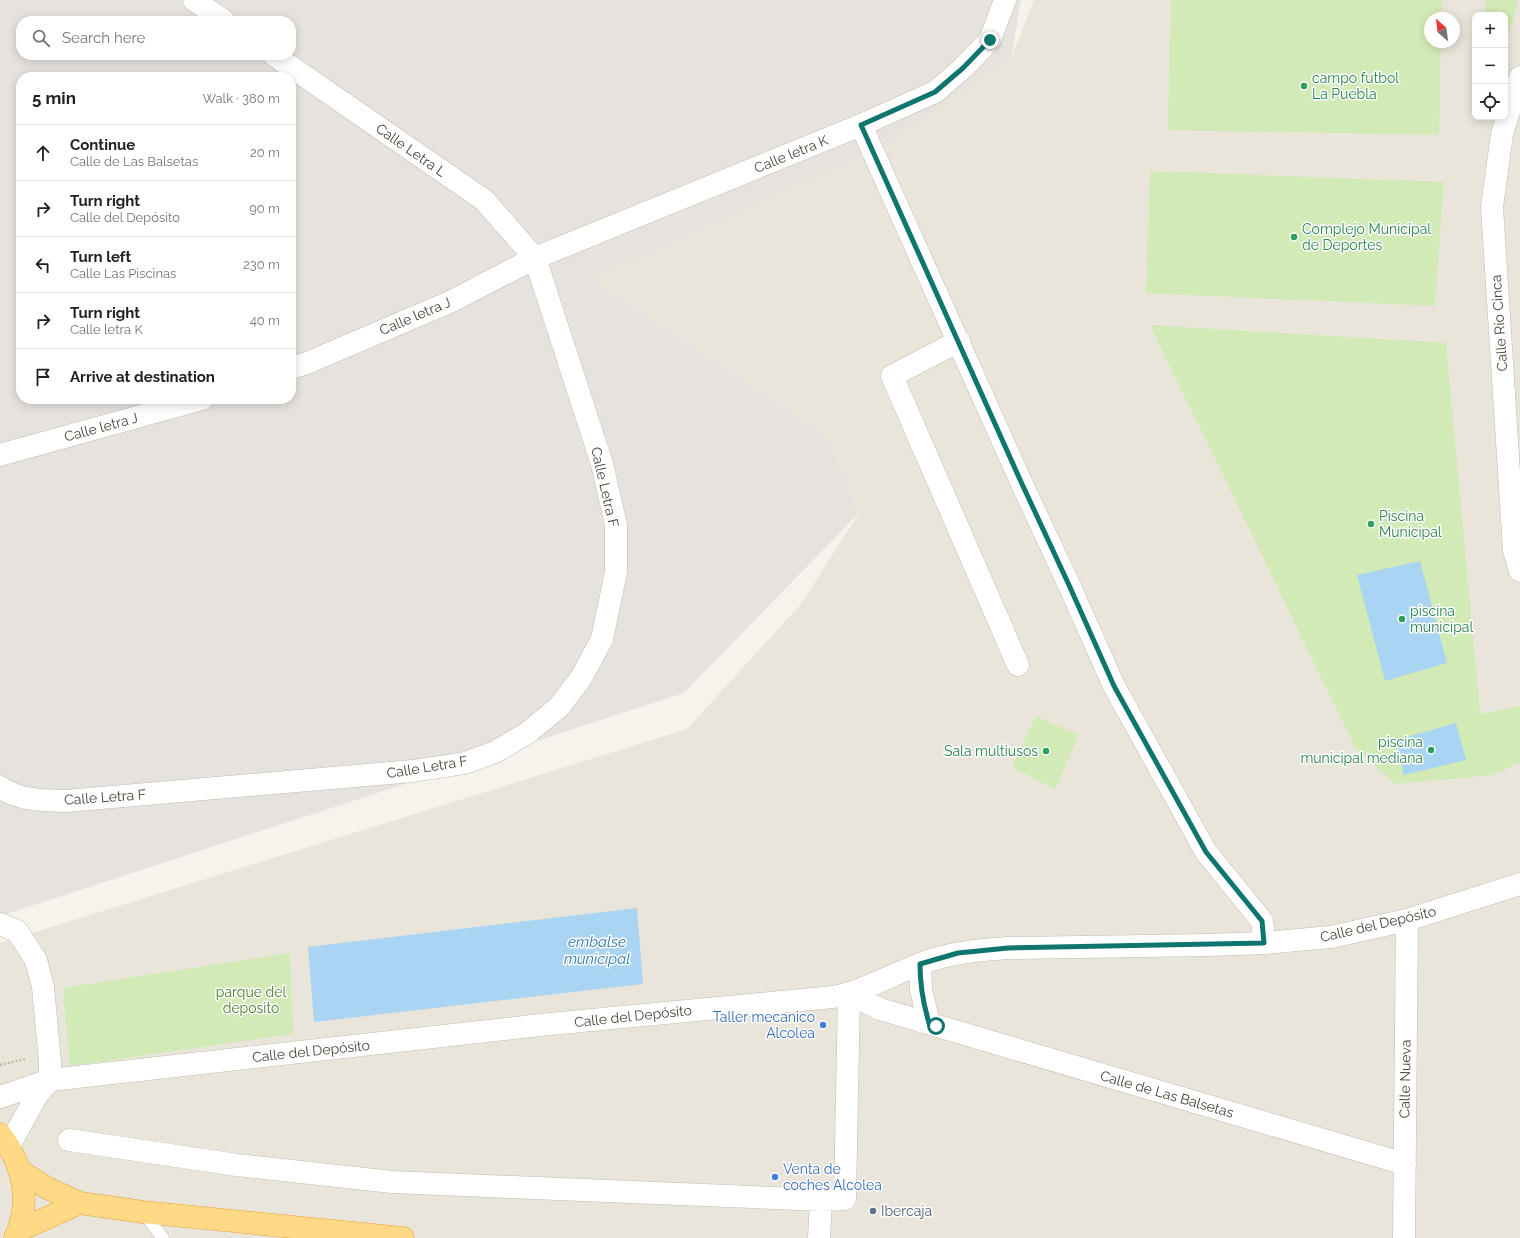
<!DOCTYPE html>
<html lang="en">
<head>
<meta charset="utf-8">
<style>
  body { margin:0; font-family:Raleway,sans-serif; background:#f2f2f2; color:#202124 }
  .controls { position:absolute; right:12px; top:12px; display:grid; overflow:hidden; border-radius:8px; box-shadow:0 2px 10px #0003 }
  .controls button { width:36px; height:36px; display:grid; place-items:center; padding:0; border:0; border-bottom:1px solid #e0e0e0; background:#fff; color:#202124; font:20px sans-serif }
  .compass { position:absolute; left:1424px; top:12px; width:36px; height:36px; border-radius:50%; background:#fff; box-shadow:0 2px 10px #0003; rotate:332deg }
  .stop { position:absolute; width:12px; height:12px; margin:-9px; border:3px solid #0f766e; border-radius:50%; background:#fff }
  .stop.end { background:#0f766e; border-color:#fff; box-shadow:0 1px 4px #0008 }
  .list { margin:0; padding:0; list-style:none }
  h2 { display:flex; justify-content:space-between; align-items:center; height:52px; margin:0; padding:0 16px; font-size:17px }
  h2 small { font-size:13px; font-weight:400; color:#757577 }
  .list li { display:grid; grid-template-columns:26px 1fr auto; gap:12px; align-items:center; box-sizing:border-box; height:56px; padding:0 16px; border-top:1px solid #e0e0e0 }
  .list b { display:block; font-size:15px; white-space:nowrap }
  .list p { margin:0; font-size:13px; white-space:nowrap; color:#757577 }
  .list em { font-size:13px; font-style:normal; color:#757577 }
  .icon { flex:none; width:22px; height:22px; fill:none; stroke:currentColor; stroke-width:2; stroke-linecap:round; stroke-linejoin:round }
  .map { position:relative; flex:none; width:1520px; height:1238px; overflow:hidden }
  .search { position:absolute; background:#fff; box-shadow:0 2px 10px #0003; left:16px; top:16px; width:280px; height:44px; display:flex; align-items:center; gap:10px; box-sizing:border-box; padding:0 14px; border-radius:16px; color:#757577; font-size:15px }
  .panel { position:absolute; background:#fff; box-shadow:0 2px 10px #0003; left:16px; top:72px; width:280px; height:332px; border-radius:16px }
  .map>svg:first-child { display:block }
</style>
</head>
<body>
<div class="map">
<svg width="1520" height="1238" viewBox="0 0 1520 1238">
  <rect width="100%" height="100%" fill="#f6f3ec"/>
  <path fill="#eae5da" fill-rule="evenodd" d="M 1034,0 L 1520,0 L 1520,1238 L 0,1238 L 0,943 L 687,729 L 801,604 L 859,513 L 828,437 L 591,279 L 1011,58 ZM 1475,15 L 1505,15 L 1505,117 L 1475,117 ZM 1430,18 L 1454,18 L 1454,42 L 1430,42 Z"/>
  <path fill="#e6e2dd" fill-rule="evenodd" d="M 0,0 L 1021,0 L 1011,58 L 877,149 L 591,279 L 828,437 L 859,513 L 684,693 L 0,916 ZM 21,21 L 291,21 L 291,55 L 21,55 ZM 21,77 L 291,77 L 291,399 L 21,399 Z"/>
  <path fill="#d2eab5" d="M 1171,0 L 1442,0 L 1441,18 L 1430,18 L 1430,42 L 1441,42 L 1439,135 L 1168,130 Z
    M 1486,0 L 1518,0 L 1511,26 L 1505,27 L 1505,15 L 1485,15 Z
    M 1150,171 L 1444,182 L 1435,306 L 1146,293 Z
    M 1150,325 L 1446,343 L 1480,714 L 1520,706 L 1520,762 L 1493,775 L 1395,784 L 1356,749 Z
    M 1036,716 L 1079,735 L 1055,789 L 1012,767 Z
    M 290,953 L 293,1034 L 70,1066 L 63,988 Z"/>
  <path fill="#a9d4f2" d="M 1420,561 L 1447,663 L 1385,681 L 1357,575 Z
    M 1456,723 L 1466,760 L 1404,775 L 1396,740 Z
    M 637,908 L 643,984 L 314,1022 L 308,947 Z"/>
  <g fill="none" stroke-linecap="round" stroke-linejoin="round">
    <g stroke="#c2bbae" stroke-width="13">
      <path id="service" d="M 143,1212 L 163,1238"/>
    </g>
    <g stroke="#c2bbae" stroke-width="23">
      <path id="minor" d="M 194,0 L 224,21
        M 1520,77 L 1502,134 L 1492,207 L 1514,550 L 1520,571
        M 861,125 L 1022,484 L 1069,585 L 1114,686 L 1206,852 L 1262,921 L 1265,943
        M 959,341 L 892,376 L 1018,665
        M 291,368 L 307,363 L 452,301 L 535,258 L 861,125 L 935,92 L 963,68 L 990,40 L 1005,0
        M 0,455 L 202,399
        M 0,787 C 20,801 43,800 66,801 L 413,771 L 465,763 L 495,752 L 526,734 L 559,707 L 581,678 L 602,639 L 616,572 L 616,525 L 602,464 L 535,258 L 484,200 L 274,55
        M 0,924 L 17,931 L 36,960 L 43,987 L 50,1062 L 50,1080 L 37,1095 L 9,1146
        M 920,964 L 921,990 L 929,1023
        M 849,994 L 880,1009 L 1405,1164
        M 0,1097 L 50,1080 L 550,1024 L 833,997 C 864,991 891,975 920,964 C 948,953 978,950 1008,948 L 1208,945 L 1265,943 L 1331,937 L 1407,920 L 1520,884
        M 69,1140 L 237,1165 L 392,1182 L 821,1200 L 845,1199 L 849,994
        M 819,1238 L 821,1200
        M 1404,1238 L 1407,920"/>
    </g>
    <g stroke="#e0a43c" stroke-width="23">
      <path id="trunk" d="M 0,1134 C 23,1164 32,1203 15,1238
        M 20,1171 L 47,1188 L 80,1203 L 143,1212 L 403,1238
        M 18,1231 L 80,1203"/>
    </g>
    <path stroke="#c4b79f" stroke-width="2.5" stroke-dasharray="2 2" stroke-linecap="butt" d="M 0,1065 L 25,1059"/>
    <use href="#service" stroke="#fff" stroke-width="12"/>
    <use href="#minor" stroke="#fff" stroke-width="22"/>
    <use href="#trunk" stroke="#ffd985" stroke-width="22"/>
  </g>
  <g fill="none" stroke-linecap="round" stroke-linejoin="round">
    <path stroke="#0f766e" stroke-width="5" d="M 936,1026 L 929,1023 C 923,1003 920,985 920,964 L 958,953 L 1008,948 L 1264,943 L 1262,921 L 1206,852 L 1114,686 L 1069,585 L 1022,484 L 861,125 L 935,92 L 963,68 L 990,40"/>
  </g>
  <g fill="#2e9e5b" stroke="#fff" stroke-width="1.5">
    <circle cx="1304" cy="86" r="4"/>
    <circle cx="1294" cy="237" r="4"/>
    <circle cx="1371" cy="524" r="4"/>
    <circle cx="1402" cy="619" r="4"/>
    <circle cx="1431" cy="750" r="4"/>
    <circle cx="1046" cy="751" r="4"/>
  </g>
  <g fill="#3f7fe0" stroke="#fff" stroke-width="1.5">
    <circle cx="823" cy="1025" r="4"/>
    <circle cx="775" cy="1177" r="4"/>
  </g>
  <circle fill="#5c6f8a" stroke="#fff" stroke-width="1.5" cx="873" cy="1211" r="4"/>
  <g text-anchor="middle" stroke-width="3" stroke-linejoin="round" paint-order="stroke">
    <g font-size="14" fill="#27864d" stroke="#fff" text-anchor="start">
      <text x="1312" y="83">campo futbol<tspan x="1312" dy="16">La Puebla</tspan></text>
      <text x="1302" y="234">Complejo Municipal<tspan x="1302" dy="16">de Deportes</tspan></text>
      <text x="1379" y="521">Piscina<tspan x="1379" dy="16">Municipal</tspan></text>
      <text x="1410" y="616">piscina<tspan x="1410" dy="16">municipal</tspan></text>
      <text x="1423" y="747" text-anchor="end">piscina<tspan x="1423" dy="16">municipal mediana</tspan></text>
      <text x="1038" y="756" text-anchor="end">Sala multiusos</text>
    </g>
    <g font-size="14" fill="#4b4439" stroke="#fff">
      <text transform="translate(411 150) rotate(35)" y="5">Calle Letra L</text>
      <text transform="translate(791 154) rotate(-22)" y="5">Calle letra K</text>
      <text transform="translate(415 316) rotate(-23)" y="5">Calle letra J</text>
      <text transform="translate(1499 323) rotate(-94)" y="5">Calle Río Cinca</text>
      <text transform="translate(101 427) rotate(-15)" y="5">Calle letra J</text>
      <text transform="translate(605 487) rotate(77)" y="5">Calle Letra F</text>
      <text transform="translate(427 767) rotate(-9)" y="5">Calle Letra F</text>
      <text transform="translate(105 797) rotate(-4)" y="5">Calle Letra F</text>
      <text transform="translate(1378 924) rotate(-13)" y="5">Calle del Depósito</text>
      <text transform="translate(633 1016) rotate(-6)" y="5">Calle del Depósito</text>
      <text transform="translate(311 1051) rotate(-6)" y="5">Calle del Depósito</text>
      <text transform="translate(1405 1079) rotate(-89)" y="5">Calle Nueva</text>
      <text transform="translate(1167 1094) rotate(16)" y="5">Calle de Las Balsetas</text>
    </g>
    <g font-size="14" fill="#4a7f2a" stroke="#fff">
      <text x="251" y="997">parque del<tspan x="251" dy="16">deposito</tspan></text>
    </g>
    <g font-size="14" fill="#366cbe" stroke="#fff" text-anchor="end">
      <text x="815" y="1022">Taller mecanico<tspan x="815" dy="16">Alcolea</tspan></text>
      <text x="783" y="1174" text-anchor="start">Venta de<tspan x="783" dy="16">coches Alcolea</tspan></text>
    </g>
    <g font-size="14" fill="#4e5e75" stroke="#fff" text-anchor="start">
      <text x="881" y="1216">Ibercaja</text>
    </g>
    <g font-size="15" font-style="italic" fill="#2e7ab2" stroke="#fff">
      <text x="597" y="947">embalse<tspan x="597" dy="17">municipal</tspan></text>
    </g>
  </g>
</svg>
<div class="controls">
<button>+</button>
<button>−</button>
<button><svg class="icon" aria-label="locate" viewBox="0 0 24 24"><circle cx="12" cy="12" r="6"/><path d="M12 2v4M12 18v4M2 12h4M18 12h4"/></svg></button>
</div>
<svg class="compass" viewBox="-18 -18 36 36"><path d="M0-13l5 13h-10z" fill="#e53935"/><path d="M0 13l5-13h-10z" fill="#757577"/></svg>
<div class="stop" style="left:936px;top:1026px"></div>
<div class="stop end" style="left:990px;top:40px"></div>
<div class="search"><svg class="icon" aria-label="search" viewBox="0 0 24 24"><circle cx="10" cy="10" r="6"/><path d="M15 15l6 6"/></svg>Search here</div>
<section class="panel">
<h2>5 min<small>Walk · 380 m</small></h2>
<ul class="list">
<li><svg class="icon" aria-label="ahead" viewBox="0 0 24 24"><path d="M12 20V5M6 11l6-6 6 6"/></svg><div><b>Continue</b><p>Calle de Las Balsetas</p></div><em>20 m</em></li>
<li><svg class="icon" aria-label="right" viewBox="0 0 24 24"><path d="M7 20v-9h11M14 6l5 5-5 5"/></svg><div><b>Turn right</b><p>Calle del Depósito</p></div><em>90 m</em></li>
<li><svg class="icon" aria-label="left" viewBox="0 0 24 24"><path d="M17 20v-9H6M10 6l-5 5 5 5"/></svg><div><b>Turn left</b><p>Calle Las Piscinas</p></div><em>230 m</em></li>
<li><svg class="icon" aria-label="right" viewBox="0 0 24 24"><path d="M7 20v-9h11M14 6l5 5-5 5"/></svg><div><b>Turn right</b><p>Calle letra K</p></div><em>40 m</em></li>
<li><svg class="icon" aria-label="arrive" viewBox="0 0 24 24"><path d="M6 21V4h12l-3 4 3 4H6"/></svg><div><b>Arrive at destination</b></div></li>
</ul>
</section>
</div>
</body>
</html>
